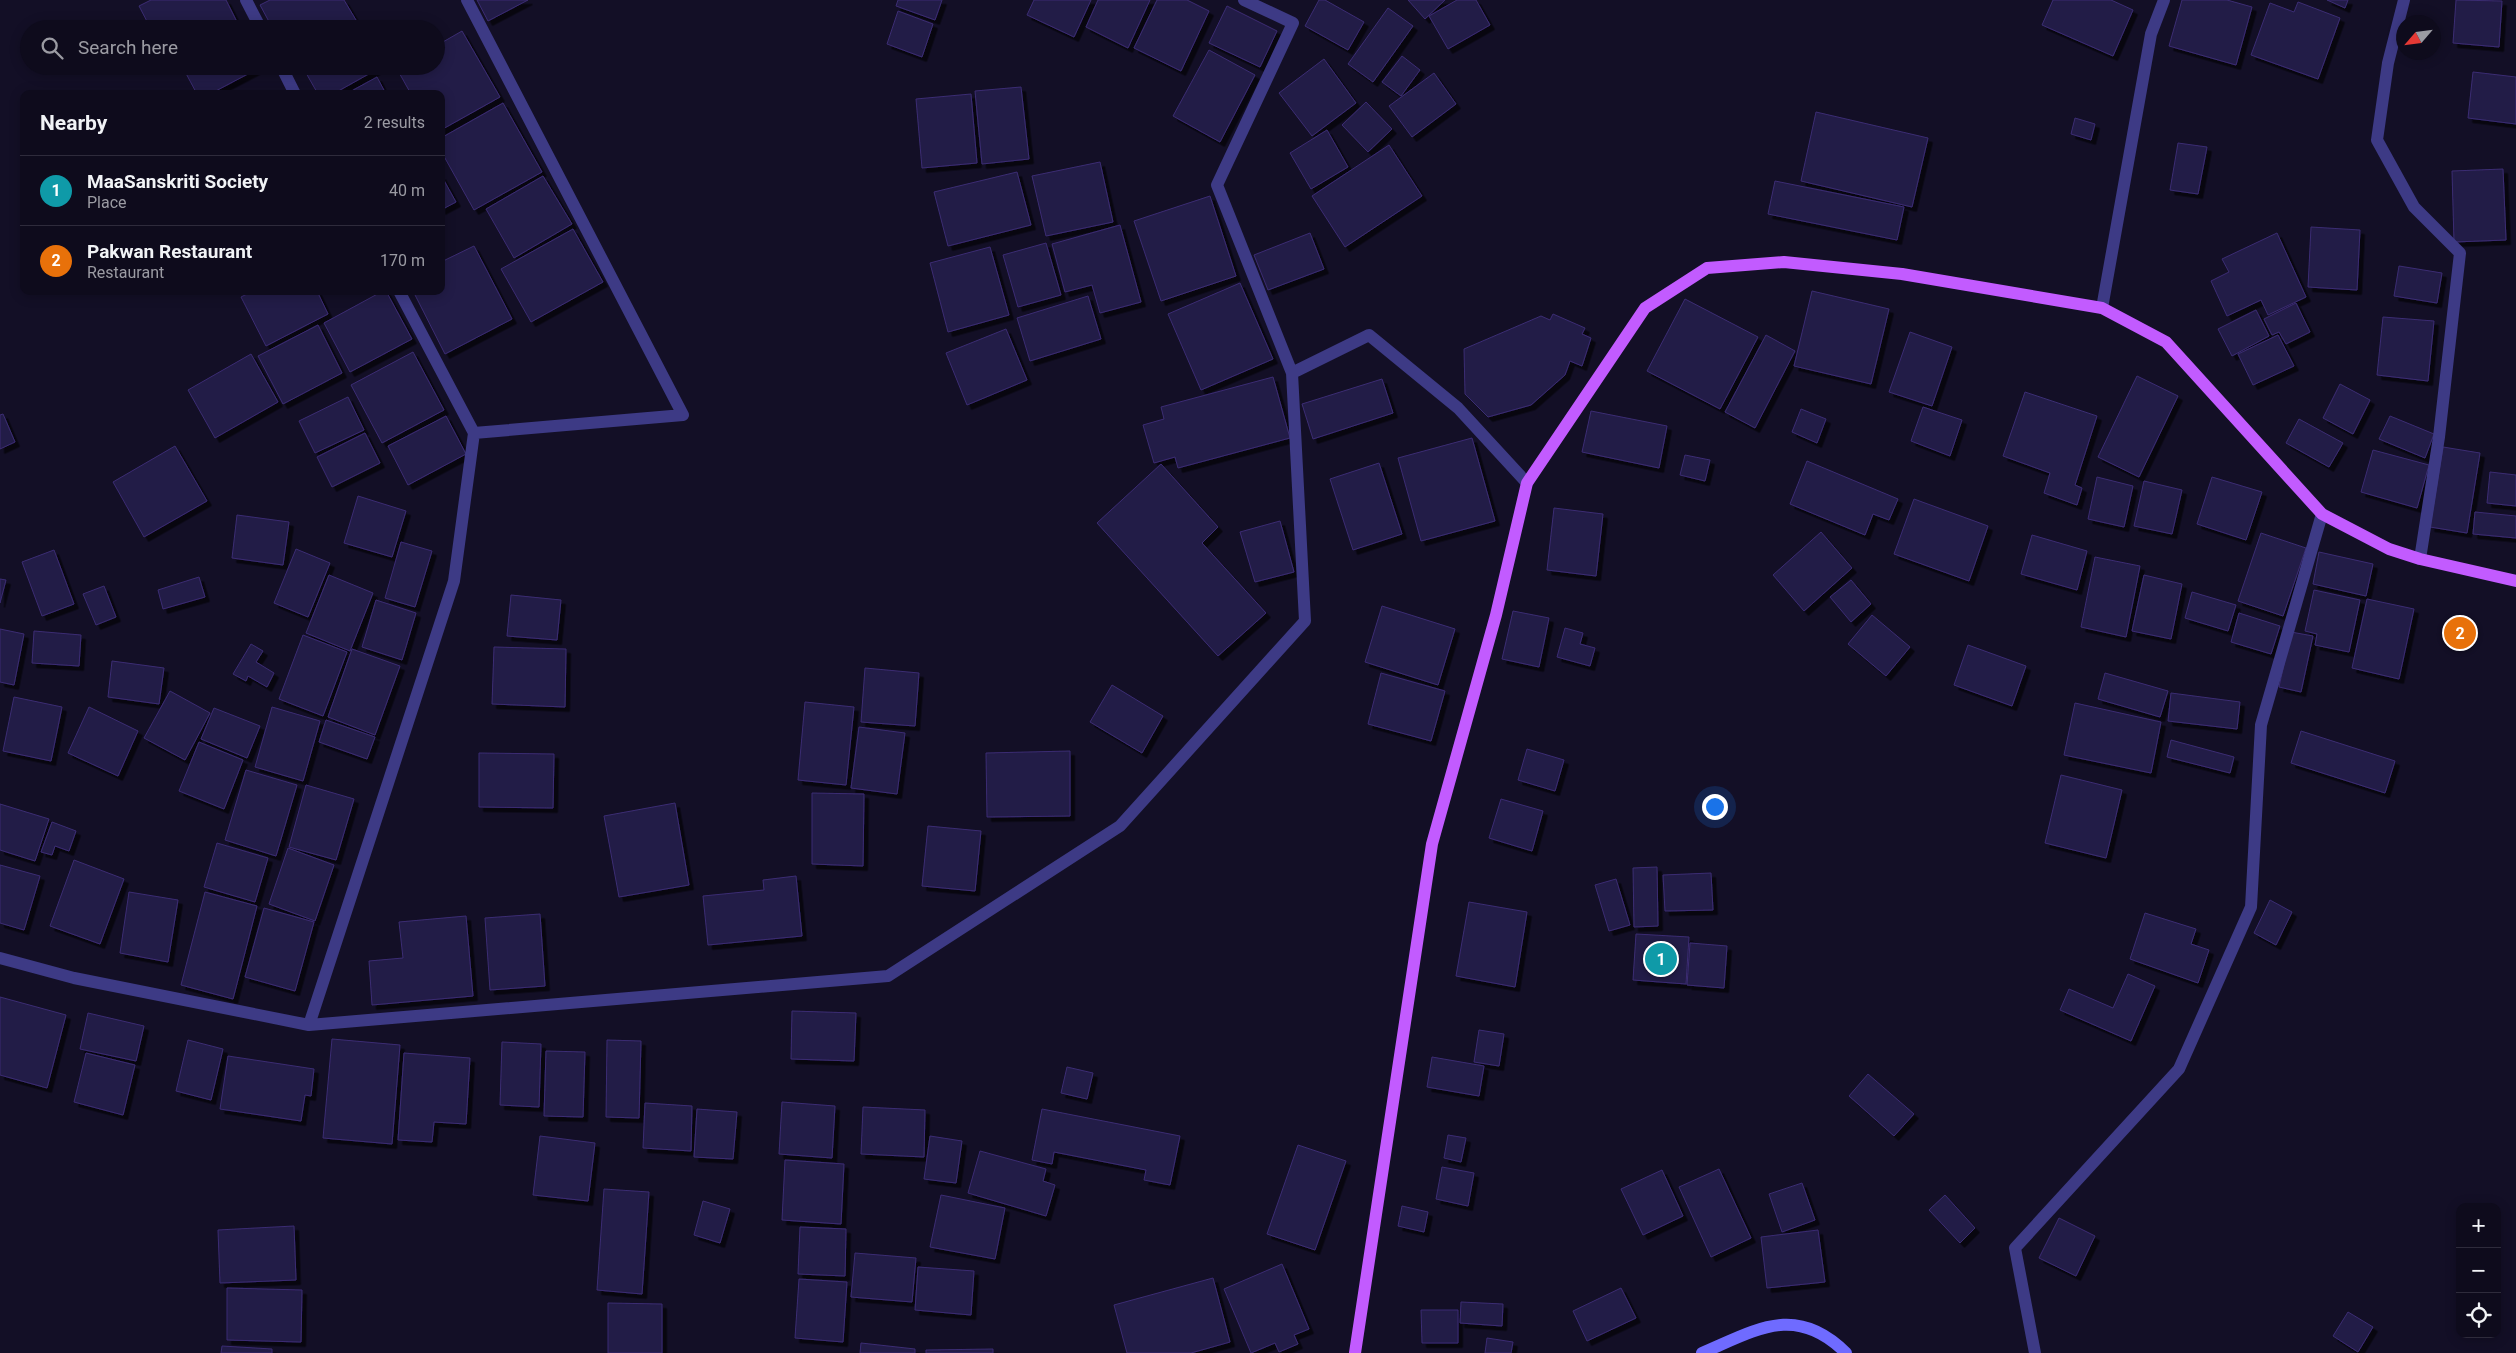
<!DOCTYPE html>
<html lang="en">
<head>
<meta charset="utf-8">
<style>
  body { margin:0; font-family:Roboto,sans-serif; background:#171425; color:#f1f3f6 }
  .controls { position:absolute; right:15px; bottom:15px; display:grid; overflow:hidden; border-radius:10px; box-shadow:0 2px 12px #0003 }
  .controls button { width:45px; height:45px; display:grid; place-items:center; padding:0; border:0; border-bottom:1px solid #2e2b3b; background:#0e0b1c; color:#f1f3f6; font:25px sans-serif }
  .compass { position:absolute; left:2396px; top:15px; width:45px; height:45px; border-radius:50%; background:#0e0b1c; box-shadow:0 2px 12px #0003; rotate:242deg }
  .you { position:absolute; left:1714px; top:806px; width:18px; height:18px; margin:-12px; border:4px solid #fff; border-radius:50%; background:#1a73e8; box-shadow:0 0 0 8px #1a73e833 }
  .badge { display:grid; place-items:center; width:32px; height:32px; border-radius:50%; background:#0b8043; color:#fff; font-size:16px; font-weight:700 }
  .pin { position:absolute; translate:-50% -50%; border:2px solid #fff; box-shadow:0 1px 5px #0006 }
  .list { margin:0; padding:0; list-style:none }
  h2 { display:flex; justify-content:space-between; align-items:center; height:65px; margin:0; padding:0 20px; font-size:21px }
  h2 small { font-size:16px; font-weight:400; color:#9b9ba3 }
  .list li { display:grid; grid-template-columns:32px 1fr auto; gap:15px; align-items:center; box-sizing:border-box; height:70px; padding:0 20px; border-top:1px solid #2e2b3b }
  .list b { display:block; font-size:19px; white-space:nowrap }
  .list p { margin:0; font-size:16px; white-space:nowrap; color:#9b9ba3 }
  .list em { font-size:16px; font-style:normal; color:#9b9ba3 }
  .icon { flex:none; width:28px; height:28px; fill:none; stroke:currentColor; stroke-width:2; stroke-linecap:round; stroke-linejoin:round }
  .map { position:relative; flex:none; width:2516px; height:1353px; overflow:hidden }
  .search { position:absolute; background:#0e0b1c; box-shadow:0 2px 12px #0003; left:20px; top:20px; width:425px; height:55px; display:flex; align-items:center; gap:12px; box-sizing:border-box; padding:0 18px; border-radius:28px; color:#9b9ba3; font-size:19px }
  .panel { position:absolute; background:#0e0b1c; box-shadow:0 2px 12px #0003; left:20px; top:90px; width:425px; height:205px; border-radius:10px }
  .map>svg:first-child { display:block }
</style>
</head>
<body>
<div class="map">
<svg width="2516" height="1353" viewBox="0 0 2516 1353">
  <defs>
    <filter id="shadow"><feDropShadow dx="4.5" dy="4.5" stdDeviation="0" flood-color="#0009"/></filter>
  </defs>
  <rect width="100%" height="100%" fill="#130f26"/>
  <path fill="#241b47" stroke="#3b2d73" filter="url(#shadow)" d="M 151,0 L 226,0 L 236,20 L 218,29 L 151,29 L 139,6 Z
    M 270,0 L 344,0 L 356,20 L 340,29 L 273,29 L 260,5 Z
    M 477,0 L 528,0 L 488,21 Z
    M 898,0 L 942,0 L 935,20 L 896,6 Z
    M 1034,0 L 1091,0 L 1074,37 L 1027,15 Z
    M 1098,0 L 1150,0 L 1128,48 L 1086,27 Z
    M 1157,0 L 1187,0 L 1209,11 L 1181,71 L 1134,48 Z
    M 1319,0 L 1325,0 L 1364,22 L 1348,50 L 1305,26 Z
    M 1408,0 L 1445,0 L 1425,19 Z
    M 1457,0 L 1476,0 L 1490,25 L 1448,49 L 1429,16 Z
    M 2053,0 L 2111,0 L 2133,10 L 2113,56 L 2042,25 Z
    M 2182,0 L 2227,0 L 2252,7 L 2236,65 L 2169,46 Z
    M 2327,0 L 2348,0 L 2345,8 Z
    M 2456,0 L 2502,1 L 2499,47 L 2453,43 Z
    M 2298,2 L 2340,18 L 2318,79 L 2251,55 L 2270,3 L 2294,12 Z
    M 1227,6 L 1277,31 L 1260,67 L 1209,43 Z
    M 1388,8 L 1413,26 L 1373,82 L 1348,64 Z
    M 898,11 L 933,24 L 922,57 L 887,44 Z
    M 240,21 L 243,29 L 225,29 Z
    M 364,22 L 367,29 L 352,29 Z
    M 462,31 L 500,97 L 441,130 L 441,94 L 411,94 L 397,69 L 401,66 L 436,66 L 436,46 Z
    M 1209,50 L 1255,75 L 1220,142 L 1173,116 Z
    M 1402,56 L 1420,70 L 1401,96 L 1382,82 Z
    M 1324,59 L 1356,103 L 1312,136 L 1279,93 Z
    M 182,66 L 263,66 L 210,94 L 197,94 Z
    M 302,66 L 383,66 L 333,94 L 318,94 Z
    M 2473,72 L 2516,77 L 2516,124 L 2468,118 Z
    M 1434,73 L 1456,104 L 1412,137 L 1389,106 Z
    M 377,77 L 386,94 L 346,94 Z
    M 1021,87 L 1029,159 L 982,164 L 975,91 Z
    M 971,94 L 977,163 L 922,168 L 916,99 Z
    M 1366,102 L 1392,129 L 1368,152 L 1342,125 Z
    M 503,103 L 542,172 L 474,210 L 441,151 L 441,138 Z
    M 1816,112 L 1928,138 L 1912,207 L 1801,181 Z
    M 2075,118 L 2095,124 L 2091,140 L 2071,134 Z
    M 1327,130 L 1348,167 L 1311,189 L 1290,153 Z
    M 2178,143 L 2207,147 L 2198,194 L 2170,190 Z
    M 1389,145 L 1422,196 L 1345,247 L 1312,196 Z
    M 1100,162 L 1113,222 L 1046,236 L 1032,176 Z
    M 2503,169 L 2506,240 L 2454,242 L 2452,171 Z
    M 1017,172 L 1031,225 L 948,246 L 934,192 Z
    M 441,175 L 456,202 L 441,210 Z
    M 543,176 L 572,224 L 514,258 L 486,209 Z
    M 1775,181 L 1904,207 L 1897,240 L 1768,214 Z
    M 1210,196 L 1236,276 L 1161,301 L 1134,221 Z
    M 1120,225 L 1141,302 L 1100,313 L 1092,285 L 1065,292 L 1052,244 Z
    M 2311,227 L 2360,230 L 2357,290 L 2308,287 Z
    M 573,229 L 603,282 L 531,322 L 501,269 Z
    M 1310,233 L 1324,269 L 1268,290 L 1254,255 Z
    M 2277,233 L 2306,297 L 2268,315 L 2261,300 L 2227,316 L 2211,281 L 2229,272 L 2222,259 Z
    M 1046,243 L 1061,295 L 1018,307 L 1003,255 Z
    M 474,246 L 512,319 L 445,354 L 413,291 L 441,291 L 441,262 Z
    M 990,247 L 1009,315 L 948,332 L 930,263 Z
    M 2399,266 L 2442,273 L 2437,303 L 2394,296 Z
    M 1240,283 L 1273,359 L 1201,390 L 1168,314 Z
    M 253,291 L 317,291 L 328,314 L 266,346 L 241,297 Z
    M 383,291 L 386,291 L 412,339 L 350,372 L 324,323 Z
    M 1812,291 L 1889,309 L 1871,384 L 1794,366 Z
    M 1088,296 L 1101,339 L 1030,361 L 1017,318 Z
    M 1685,299 L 1758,337 L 1720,409 L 1647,371 Z
    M 2296,303 L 2310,332 L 2286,344 L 2279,332 L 2272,335 L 2264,319 Z
    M 2256,310 L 2269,336 L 2232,356 L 2218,329 Z
    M 1553,314 L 1585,328 L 1582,334 L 1591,338 L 1582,366 L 1570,361 L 1565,375 L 1531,405 L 1488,417 L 1465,394 L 1464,349 L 1541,316 L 1550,320 Z
    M 2383,317 L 2434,321 L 2428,381 L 2377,375 Z
    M 318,325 L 342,373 L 283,404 L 258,356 Z
    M 1006,329 L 1027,380 L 967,405 L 946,353 Z
    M 1910,332 L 1952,347 L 1932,406 L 1889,392 Z
    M 1766,335 L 1795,351 L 1755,428 L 1725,412 Z
    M 2278,335 L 2294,366 L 2253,385 L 2238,354 Z
    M 413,352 L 444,410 L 382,443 L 351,385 Z
    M 251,354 L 278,402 L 215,438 L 188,390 Z
    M 2137,376 L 2178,396 L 2139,477 L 2098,457 Z
    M 1273,377 L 1290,438 L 1178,468 L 1175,457 L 1154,463 L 1143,425 L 1164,419 L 1161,407 Z
    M 1382,379 L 1393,413 L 1313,439 L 1302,404 Z
    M 2340,384 L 2370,400 L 2353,434 L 2323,418 Z
    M 2025,392 L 2097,416 L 2075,485 L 2082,488 L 2077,505 L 2044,493 L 2050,473 L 2003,456 Z
    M 348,397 L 364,430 L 315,453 L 299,421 Z
    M 1923,407 L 1962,420 L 1950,456 L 1911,441 Z
    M 1801,409 L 1826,419 L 1817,443 L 1792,432 Z
    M 1591,411 L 1667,426 L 1659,468 L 1582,452 Z
    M 3,414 L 15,442 L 0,449 L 0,415 Z
    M 446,416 L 466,454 L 408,485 L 388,446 Z
    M 2390,416 L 2434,434 L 2425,458 L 2379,439 Z
    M 2299,419 L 2343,443 L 2329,467 L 2286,443 Z
    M 365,433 L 380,463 L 332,487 L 317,457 Z
    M 1472,438 L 1495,521 L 1421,541 L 1398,458 Z
    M 175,446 L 207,501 L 144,537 L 113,482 Z
    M 2443,447 L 2480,453 L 2467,533 L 2430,527 Z
    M 2373,450 L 2429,465 L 2417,508 L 2361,492 Z
    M 1685,455 L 1710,460 L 1705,481 L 1680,475 Z
    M 1807,461 L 1898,499 L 1889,520 L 1873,514 L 1865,535 L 1790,504 Z
    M 1379,463 L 1402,534 L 1353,550 L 1330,479 Z
    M 1161,464 L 1218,527 L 1202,543 L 1266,613 L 1218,656 L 1097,523 Z
    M 2490,472 L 2516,475 L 2516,506 L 2487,503 Z
    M 2097,477 L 2133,486 L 2124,527 L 2088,519 Z
    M 2212,477 L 2262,492 L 2246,540 L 2197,524 Z
    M 2144,481 L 2182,490 L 2172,534 L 2134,526 Z
    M 358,496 L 406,511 L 392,557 L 344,543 Z
    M 1914,499 L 1988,526 L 1969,581 L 1894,554 Z
    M 1554,508 L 1603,514 L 1596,576 L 1547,570 Z
    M 2475,512 L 2516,516 L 2516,538 L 2473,534 Z
    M 237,515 L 289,522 L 283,565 L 232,558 Z
    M 1280,521 L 1294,572 L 1255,582 L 1240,532 Z
    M 1821,532 L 1852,568 L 1804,611 L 1773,575 Z
    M 2261,533 L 2306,548 L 2283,616 L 2238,601 Z
    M 2032,535 L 2087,551 L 2077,590 L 2021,574 Z
    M 401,542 L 432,551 L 415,607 L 385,598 Z
    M 296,549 L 330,563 L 308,617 L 274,603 Z
    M 54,550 L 74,604 L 42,616 L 22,562 Z
    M 2319,552 L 2373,564 L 2366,596 L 2313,584 Z
    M 2095,557 L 2140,566 L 2126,637 L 2081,627 Z
    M 329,575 L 373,593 L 350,651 L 306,633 Z
    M 2144,575 L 2182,584 L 2171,639 L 2132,631 Z
    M 199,577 L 205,597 L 163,609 L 158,590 Z
    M 0,579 L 6,580 L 0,603 Z
    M 1851,580 L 1871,604 L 1851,622 L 1830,597 Z
    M 104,586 L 116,617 L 96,625 L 83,594 Z
    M 2314,590 L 2360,600 L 2349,652 L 2315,645 L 2317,634 L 2305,631 Z
    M 2192,592 L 2236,605 L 2228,631 L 2185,618 Z
    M 511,595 L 561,600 L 557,640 L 507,636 Z
    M 2367,599 L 2414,609 L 2399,679 L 2352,668 Z
    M 376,600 L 416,613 L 402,660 L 362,647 Z
    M 1382,606 L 1455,629 L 1438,685 L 1365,662 Z
    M 1513,611 L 1549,618 L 1539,667 L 1502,659 Z
    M 2239,613 L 2280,626 L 2271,654 L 2231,642 Z
    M 1872,615 L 1910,647 L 1886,676 L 1848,644 Z
    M 1565,628 L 1583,633 L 1580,644 L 1595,648 L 1590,666 L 1557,657 Z
    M 0,629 L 24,634 L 14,685 L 0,682 Z
    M 34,631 L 81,635 L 79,666 L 32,663 Z
    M 2291,632 L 2313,636 L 2301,692 L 2279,687 Z
    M 303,635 L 347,652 L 323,716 L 279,699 Z
    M 251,644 L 263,651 L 256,662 L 274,673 L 267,687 L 248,676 L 246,681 L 233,674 Z
    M 1968,645 L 2026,666 L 2012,706 L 1954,685 Z
    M 494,647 L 566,649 L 565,707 L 492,704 Z
    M 352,649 L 400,666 L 375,735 L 328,717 Z
    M 112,661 L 164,668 L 159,704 L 108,697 Z
    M 865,668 L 919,673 L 915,726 L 861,722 Z
    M 1381,673 L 1445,691 L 1431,741 L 1368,724 Z
    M 2105,673 L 2168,691 L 2160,717 L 2098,699 Z
    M 1112,685 L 1163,716 L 1142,753 L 1090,722 Z
    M 170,691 L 210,713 L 185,760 L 144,738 Z
    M 2171,693 L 2240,702 L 2237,729 L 2168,721 Z
    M 14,697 L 62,707 L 51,761 L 3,751 Z
    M 805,702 L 854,707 L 846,785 L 798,780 Z
    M 2075,703 L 2161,722 L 2151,773 L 2064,755 Z
    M 89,707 L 138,731 L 118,776 L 68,753 Z
    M 272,707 L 320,721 L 303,781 L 255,767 Z
    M 214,708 L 260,726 L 247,758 L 201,739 Z
    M 326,720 L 375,737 L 367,759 L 319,742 Z
    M 859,727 L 905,733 L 897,794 L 851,788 Z
    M 2301,731 L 2395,761 L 2385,793 L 2291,763 Z
    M 2171,740 L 2234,757 L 2230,773 L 2167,757 Z
    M 199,742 L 243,760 L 224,809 L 179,791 Z
    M 1527,749 L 1564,760 L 1555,791 L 1518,780 Z
    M 1070,751 L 1070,816 L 987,817 L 986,753 Z
    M 479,753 L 554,754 L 553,808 L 479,807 Z
    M 246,770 L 297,785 L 276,856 L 225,840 Z
    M 2061,775 L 2122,790 L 2106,858 L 2045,843 Z
    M 306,785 L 354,799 L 336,860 L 289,847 Z
    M 812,793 L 864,794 L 863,866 L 812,864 Z
    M 1501,799 L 1543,811 L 1532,851 L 1489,838 Z
    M 675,803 L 689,885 L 619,897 L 604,816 Z
    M 0,804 L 49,819 L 35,861 L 0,850 Z
    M 52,822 L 76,831 L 69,851 L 55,846 L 52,855 L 41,852 Z
    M 928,826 L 981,831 L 975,891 L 922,886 Z
    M 217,843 L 268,858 L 255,902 L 204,887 Z
    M 288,848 L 334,865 L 315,921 L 269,904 Z
    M 74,860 L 124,879 L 100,944 L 50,926 Z
    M 0,865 L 40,876 L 24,930 L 0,923 Z
    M 1657,867 L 1658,926 L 1634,927 L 1633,868 Z
    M 1711,873 L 1713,910 L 1665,911 L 1663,875 Z
    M 796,876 L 802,936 L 708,945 L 703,896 L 764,890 L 763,880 Z
    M 1616,879 L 1630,925 L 1609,931 L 1595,885 Z
    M 129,892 L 178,900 L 168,962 L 120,953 Z
    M 205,892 L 257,906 L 233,999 L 181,985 Z
    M 2270,900 L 2292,912 L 2276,945 L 2254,933 Z
    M 1469,902 L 1527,912 L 1515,987 L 1456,976 Z
    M 264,908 L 314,922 L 295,991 L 245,977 Z
    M 2145,913 L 2196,929 L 2191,944 L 2209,950 L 2198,983 L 2130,959 Z
    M 540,914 L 545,986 L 490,990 L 485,918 Z
    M 466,916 L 473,996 L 372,1005 L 369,961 L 403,958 L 399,922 Z
    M 1636,934 L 1689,937 L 1686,984 L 1633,980 Z
    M 1690,943 L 1727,946 L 1724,988 L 1687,985 Z
    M 2128,974 L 2155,986 L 2131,1041 L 2060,1010 L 2069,989 L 2113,1008 Z
    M 0,997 L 66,1015 L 47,1088 L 0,1075 Z
    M 792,1011 L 856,1013 L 854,1061 L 791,1059 Z
    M 88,1013 L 144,1026 L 136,1061 L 80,1049 Z
    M 1479,1030 L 1504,1034 L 1499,1066 L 1474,1062 Z
    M 332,1039 L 400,1045 L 392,1144 L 323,1138 Z
    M 188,1040 L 223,1049 L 211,1100 L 176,1091 Z
    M 607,1040 L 641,1041 L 639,1118 L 606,1117 Z
    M 502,1042 L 541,1044 L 539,1107 L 500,1105 Z
    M 546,1051 L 585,1052 L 583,1117 L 544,1116 Z
    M 86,1053 L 135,1065 L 123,1115 L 74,1102 Z
    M 404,1053 L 470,1058 L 466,1124 L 434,1122 L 432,1142 L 398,1140 Z
    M 228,1056 L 314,1069 L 311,1096 L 305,1095 L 301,1121 L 220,1109 Z
    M 1432,1057 L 1484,1066 L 1479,1096 L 1427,1087 Z
    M 1067,1067 L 1093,1073 L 1087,1099 L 1061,1093 Z
    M 1868,1074 L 1914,1114 L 1894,1136 L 1849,1096 Z
    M 782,1102 L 835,1106 L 832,1158 L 779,1154 Z
    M 645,1103 L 692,1106 L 691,1151 L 643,1148 Z
    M 863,1107 L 925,1110 L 924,1157 L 861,1154 Z
    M 697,1109 L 737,1112 L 733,1159 L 694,1157 Z
    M 1042,1109 L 1180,1136 L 1170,1185 L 1144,1180 L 1146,1170 L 1054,1152 L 1052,1164 L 1032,1160 Z
    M 1448,1135 L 1466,1138 L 1461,1162 L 1444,1158 Z
    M 540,1136 L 595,1143 L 588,1201 L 533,1195 Z
    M 930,1136 L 962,1141 L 956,1183 L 924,1179 Z
    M 1298,1145 L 1346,1161 L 1315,1250 L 1267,1234 Z
    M 980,1151 L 1046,1169 L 1043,1181 L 1055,1185 L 1046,1216 L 968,1193 Z
    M 785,1160 L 844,1164 L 841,1224 L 782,1220 Z
    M 1442,1167 L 1474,1173 L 1468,1206 L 1436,1199 Z
    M 1719,1169 L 1751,1238 L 1711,1257 L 1679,1187 Z
    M 1662,1170 L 1683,1216 L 1643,1235 L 1621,1189 Z
    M 1802,1183 L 1815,1220 L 1782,1232 L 1769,1194 Z
    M 604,1189 L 649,1192 L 642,1294 L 597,1290 Z
    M 941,1195 L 1005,1208 L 995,1259 L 930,1247 Z
    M 1945,1195 L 1975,1228 L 1960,1243 L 1929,1210 Z
    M 703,1201 L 730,1209 L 720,1243 L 694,1235 Z
    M 1402,1206 L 1428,1212 L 1424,1232 L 1398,1226 Z
    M 2059,1218 L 2095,1236 L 2076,1276 L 2039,1258 Z
    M 294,1226 L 296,1280 L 220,1283 L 218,1230 Z
    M 800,1227 L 846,1229 L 845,1276 L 798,1274 Z
    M 1818,1230 L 1825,1282 L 1767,1288 L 1761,1237 Z
    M 855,1253 L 916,1258 L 912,1302 L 851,1297 Z
    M 1282,1264 L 1309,1329 L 1294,1335 L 1298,1344 L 1279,1352 L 1275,1343 L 1251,1353 L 1224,1289 Z
    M 918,1267 L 974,1271 L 971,1315 L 915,1310 Z
    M 1213,1278 L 1230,1342 L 1191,1353 L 1127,1353 L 1114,1305 Z
    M 799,1279 L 847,1282 L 843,1342 L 795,1338 Z
    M 227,1288 L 302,1290 L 301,1342 L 227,1340 Z
    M 1621,1288 L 1636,1318 L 1587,1341 L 1573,1311 Z
    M 1461,1302 L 1503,1304 L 1502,1326 L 1460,1323 Z
    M 608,1303 L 662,1304 L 662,1353 L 608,1353 Z
    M 1421,1310 L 1458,1310 L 1458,1343 L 1422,1343 Z
    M 2348,1312 L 2373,1327 L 2358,1352 L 2333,1336 Z
    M 1487,1338 L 1513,1342 L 1511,1353 L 1485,1353 Z
    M 861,1343 L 915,1349 L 915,1353 L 860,1353 Z
    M 222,1346 L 272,1349 L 272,1353 L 221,1353 Z
    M 993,1349 L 993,1353 L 926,1353 L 926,1350 Z"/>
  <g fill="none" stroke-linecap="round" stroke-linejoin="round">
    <path stroke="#3d3a85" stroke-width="12" d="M 246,0 L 261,29
      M 467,0 L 683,415 L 474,433
      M 2404,0 L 2388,63 L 2377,140 L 2414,207 L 2460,253 L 2439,437 L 2420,559
      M 281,66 L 295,94
      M 2102,308 L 2151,34 L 2164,0
      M 1292,373 L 1369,335 L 1458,408 L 1527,483
      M 0,958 L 74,978 L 309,1025 L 888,976 L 1120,826 L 1305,621 L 1292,373 L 1217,185 L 1293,23 L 1244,0
      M 309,1025 L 454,581 L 474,433 L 399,291
      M 2035,1353 L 2015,1248 L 2179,1069 L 2251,907 L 2261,725 L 2322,514"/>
    <path stroke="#6f6bff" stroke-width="12" d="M 1702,1353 C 1756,1330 1796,1303 1846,1353"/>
    <path stroke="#c25bff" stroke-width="12" d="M 1355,1353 L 1432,844 L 1496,615 L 1527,483 L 1645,308 L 1707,268 L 1784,262 L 1902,274 L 2102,308 L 2166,342 L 2322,514 L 2389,549 L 2420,559 L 2516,581"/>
  </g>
</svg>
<div class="controls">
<button>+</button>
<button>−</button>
<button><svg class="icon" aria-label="locate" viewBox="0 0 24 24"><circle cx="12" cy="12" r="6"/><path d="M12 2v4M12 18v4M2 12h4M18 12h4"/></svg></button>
</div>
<svg class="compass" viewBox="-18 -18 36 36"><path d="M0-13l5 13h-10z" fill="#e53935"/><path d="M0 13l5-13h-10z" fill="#9b9ba3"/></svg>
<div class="you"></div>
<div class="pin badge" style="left:1661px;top:959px;background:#0f9aa8">1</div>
<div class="pin badge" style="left:2460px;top:633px;background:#e8710a">2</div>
<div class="search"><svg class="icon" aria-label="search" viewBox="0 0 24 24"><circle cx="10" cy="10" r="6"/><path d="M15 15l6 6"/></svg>Search here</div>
<section class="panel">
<h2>Nearby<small>2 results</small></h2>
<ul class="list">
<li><span class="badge" style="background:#0f9aa8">1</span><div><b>MaaSanskriti Society</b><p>Place</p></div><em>40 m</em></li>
<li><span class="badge" style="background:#e8710a">2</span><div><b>Pakwan Restaurant</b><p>Restaurant</p></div><em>170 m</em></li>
</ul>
</section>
</div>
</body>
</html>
